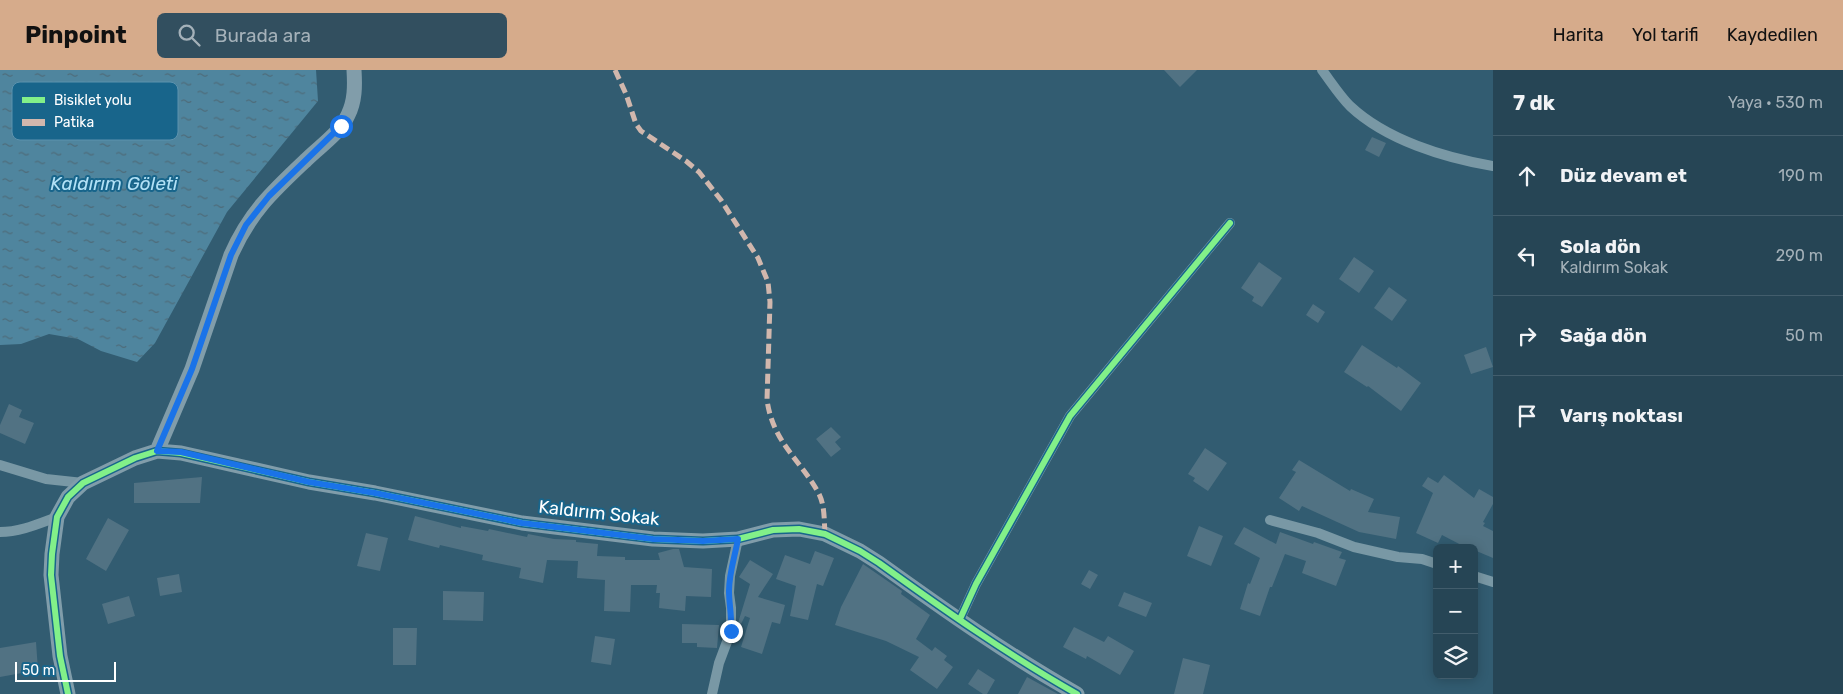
<!DOCTYPE html>
<html lang="tr">
<head>
<meta charset="utf-8">
<style>
  body { margin:0; font-family:Rubik,sans-serif; background:#324f5f; color:#f1f3f6 }
  .controls { position:absolute; right:15px; bottom:15px; display:grid; overflow:hidden; border-radius:8px; box-shadow:0 2px 12px #0003 }
  .controls button { width:45px; height:45px; display:grid; place-items:center; padding:0; border:0; border-bottom:1px solid #425d6c; background:#264555; color:#f1f3f6; font:25px sans-serif }
  .scale { position:absolute; left:15px; bottom:12px; width:101px; box-sizing:border-box; padding-left:5px; border:2px solid #fff; border-top:0; font-size:14px; line-height:18px; white-space:nowrap; color:#fff; -webkit-text-stroke:4px #18658b; paint-order:stroke }
  .stop { position:absolute; width:15px; height:15px; margin:-11px; border:4px solid #1a73e8; border-radius:50%; background:#fff }
  .stop.end { background:#1a73e8; border-color:#fff; box-shadow:0 1px 5px #0008 }
  .list { margin:0; padding:0; list-style:none }
  h2 { display:flex; justify-content:space-between; align-items:center; height:65px; margin:0; padding:0 20px; font-size:21px }
  h2 small { font-size:16px; font-weight:400; color:#a4b1b9 }
  .list li { display:grid; grid-template-columns:32px 1fr auto; gap:15px; align-items:center; box-sizing:border-box; height:80px; padding:0 20px; border-top:1px solid #425d6c }
  .list b { display:block; font-size:19px; white-space:nowrap }
  .list p { margin:0; font-size:16px; white-space:nowrap; color:#a4b1b9 }
  .list em { font-size:16px; font-style:normal; color:#a4b1b9 }
  .icon { flex:none; width:28px; height:28px; fill:none; stroke:currentColor; stroke-width:2; stroke-linecap:round; stroke-linejoin:round }
  .map { position:relative; flex:none; width:1493px; height:624px; overflow:hidden }
  header { display:flex; align-items:center; gap:30px; box-sizing:border-box; height:70px; padding:0 25px; background:#d6ab8b; color:#111 }
  header strong { font-size:24px }
  nav { display:flex; gap:28px; margin-inline-start:auto; font-size:18px }
  .search { width:350px; height:45px; background:#324f5f; display:flex; align-items:center; gap:12px; box-sizing:border-box; padding:0 18px; border-radius:8px; color:#a4b1b9; font-size:19px }
  main { display:flex }
  aside { flex:1; background:#264555 }
  .map>svg:first-child { display:block }
</style>
</head>
<body>
<header>
<strong>Pinpoint</strong>
<div class="search"><svg class="icon" aria-label="search" viewBox="0 0 24 24"><circle cx="10" cy="10" r="6"/><path d="M15 15l6 6"/></svg>Burada ara</div>
<nav><a>Harita</a><a>Yol tarifi</a><a>Kaydedilen</a></nav>
</header>
<main>
<div class="map">
<svg width="1493" height="624" viewBox="0 0 1493 624">
  <defs>
    <pattern id="water-ripples" width="26" height="14" patternUnits="userSpaceOnUse" patternTransform="scale(1.25)"><rect width="26" height="14" fill="#4f859e"/><path d="M2 4q2-2 4 0t4 0M15 11q2-2 4 0t4 0" fill="none" stroke="#4e6b79"/></pattern>
  </defs>
  <rect width="100%" height="100%" fill="#325c71"/>
  <path fill="url(#water-ripples)" d="M 0,0 L 316,0 L 318,31 L 227,142 L 155,273 L 137,292 L 101,281 L 78,269 L 49,264 L 21,274 L 0,275 Z"/>
  <path fill="#517283" d="M 1164,0 L 1197,0 L 1180,17 Z
    M 1372,67 L 1386,73 L 1379,87 L 1365,80 Z
    M 1354,187 L 1374,201 L 1359,223 L 1339,209 Z
    M 1259,192 L 1282,208 L 1262,237 L 1252,231 L 1254,227 L 1241,218 Z
    M 1389,217 L 1407,230 L 1392,251 L 1374,238 Z
    M 1313,234 L 1325,242 L 1318,253 L 1306,245 Z
    M 1362,275 L 1397,298 L 1398,296 L 1421,313 L 1401,341 L 1368,316 L 1367,317 L 1344,302 Z
    M 1486,277 L 1493,297 L 1471,304 L 1464,285 Z
    M 9,334 L 22,340 L 19,347 L 34,353 L 25,374 L 0,363 L 0,355 Z
    M 831,357 L 841,367 L 835,372 L 841,379 L 831,387 L 816,369 Z
    M 1205,378 L 1227,393 L 1208,421 L 1193,411 L 1195,408 L 1188,404 Z
    M 1299,390 L 1350,421 L 1351,419 L 1374,429 L 1368,442 L 1400,447 L 1396,469 L 1359,462 L 1302,436 L 1299,441 L 1279,428 L 1296,402 L 1292,400 Z
    M 1444,405 L 1474,428 L 1479,419 L 1493,427 L 1493,434 L 1483,452 L 1485,453 L 1483,456 L 1493,461 L 1493,488 L 1474,480 L 1474,478 L 1467,478 L 1442,465 L 1438,473 L 1416,463 L 1433,423 L 1422,416 L 1428,407 L 1438,413 Z
    M 202,407 L 200,433 L 134,433 L 134,413 Z
    M 415,446 L 461,458 L 461,456 L 488,461 L 489,459 L 527,467 L 528,464 L 554,469 L 576,470 L 576,472 L 598,474 L 597,486 L 625,487 L 625,490 L 660,490 L 658,483 L 673,479 L 679,479 L 684,497 L 712,499 L 711,527 L 686,526 L 685,541 L 659,538 L 660,523 L 656,523 L 657,515 L 631,515 L 630,542 L 604,541 L 605,510 L 577,508 L 578,491 L 547,490 L 543,513 L 519,508 L 521,498 L 482,490 L 483,485 L 440,475 L 439,478 L 408,470 Z
    M 108,448 L 129,460 L 106,501 L 86,489 Z
    M 1199,456 L 1223,466 L 1211,496 L 1187,486 Z
    M 1244,457 L 1276,474 L 1280,462 L 1313,474 L 1314,472 L 1342,482 L 1339,488 L 1346,490 L 1336,516 L 1302,503 L 1306,491 L 1285,484 L 1272,517 L 1270,517 L 1260,546 L 1240,539 L 1248,513 L 1250,514 L 1260,488 L 1234,474 Z
    M 366,463 L 388,468 L 380,501 L 357,496 Z
    M 815,481 L 834,488 L 823,516 L 817,514 L 808,550 L 790,546 L 796,516 L 776,509 L 785,485 L 810,494 Z
    M 750,490 L 773,504 L 758,527 L 785,535 L 780,554 L 772,552 L 762,584 L 741,577 L 750,548 L 745,546 L 741,554 L 738,553 L 750,514 L 739,507 Z
    M 863,494 L 902,521 L 901,524 L 930,545 L 916,569 L 932,581 L 935,577 L 947,586 L 944,590 L 953,597 L 937,619 L 910,600 L 919,587 L 886,571 L 835,555 L 841,537 Z
    M 1089,500 L 1098,505 L 1090,519 L 1081,514 Z
    M 179,504 L 182,522 L 160,526 L 157,508 Z
    M 443,521 L 484,522 L 483,551 L 443,550 Z
    M 1124,522 L 1152,533 L 1146,547 L 1118,536 Z
    M 129,526 L 135,546 L 108,554 L 102,534 Z
    M 682,554 L 719,555 L 717,578 L 697,577 L 697,573 L 682,573 Z
    M 1074,557 L 1104,572 L 1108,566 L 1134,581 L 1120,605 L 1087,586 L 1086,589 L 1063,577 Z
    M 393,558 L 417,558 L 416,595 L 393,595 Z
    M 595,566 L 615,569 L 611,595 L 591,592 Z
    M 36,572 L 38,600 L 0,607 L 0,578 Z
    M 1183,588 L 1210,595 L 1203,624 L 1174,624 Z
    M 978,599 L 995,610 L 987,624 L 983,624 L 968,614 Z
    M 1027,607 L 1058,624 L 1018,624 Z"/>
  <g fill="none" stroke-linecap="round" stroke-linejoin="round">
    <path stroke="#7998a5" stroke-width="10" d="M 1322,0 C 1331,12 1340,26 1350,36 C 1386,70 1445,88 1493,96
      M 0,395 L 46,409 L 83,413
      M 1270,450 L 1318,463 L 1354,477 L 1398,487 L 1422,489 L 1437,494
      M 0,462 C 20,462 38,454 57,447
      M 1474,506 L 1493,512
      M 960,549 L 976,514 L 1070,346 L 1230,153
      M 712,624 L 719,593 L 731,561 L 731,538 L 729,523 L 730,506 L 738,469"/>
    <path stroke="#819daa" stroke-width="15" d="M 157,381 L 192,299 L 231,185 C 250,142 273,121 306,90 C 320,76 340,63 348,45 C 355,31 355,16 354,0
      M 68,624 L 60,586 L 51,505 L 52,484 L 57,447 L 68,427 L 83,413 L 135,388 L 157,381 L 181,383 L 309,412 L 375,423 L 522,453 L 653,469 L 703,471 L 738,469 L 773,460 L 799,459 L 825,464 L 860,481 L 879,493 C 943,539 1008,585 1077,624"/>
    <path stroke="#d1b7ad" stroke-width="5" stroke-dasharray="10 5" stroke-linecap="butt" d="M 615,0 L 626,24 L 636,54 L 641,61 L 686,91 L 699,102 L 721,130 L 758,188 L 768,212 L 770,232 L 767,330 C 773,372 798,387 818,422 C 825,434 824,450 825,464"/>
    <g stroke="#18658b" stroke-width="9">
      <path id="cycleway" d="M 960,549 L 976,514 L 1070,346 L 1230,153
        M 68,624 L 60,586 L 51,505 L 52,484 L 57,447 L 68,427 L 83,413 L 135,388 L 157,381 L 181,383 L 309,412 L 375,423 L 522,453 L 653,469 L 703,471 L 738,469 L 773,460 L 799,459 L 825,464 L 860,481 L 879,493 C 943,539 1008,585 1077,624"/>
    </g>
    <use href="#cycleway" stroke="#82f089" stroke-width="6"/>
  </g>
  <g fill="none" stroke-linecap="round" stroke-linejoin="round">
    <path stroke="#1a73e8" stroke-width="6" d="M 341,56 L 269,126 L 246,155 L 231,185 L 192,299 L 157,381 L 181,382 L 309,412 L 375,423 L 522,453 L 653,469 L 703,471 L 738,469 C 735,486 729,503 729,521 C 729,534 732,546 731,561"/>
  </g>
  <g text-anchor="middle" stroke-width="4" stroke-linejoin="round" paint-order="stroke">
    <g font-size="18" fill="#fff" stroke="#18658b">
      <text transform="translate(599 443) rotate(6)" y="6">Kaldırım Sokak</text>
    </g>
    <g font-size="19" font-style="italic" fill="#b2e1f6" stroke="#18658b">
      <text x="114" y="120">Kaldırım Göleti</text>
    </g>
  </g>
  <rect x="12" y="12" width="166" height="58" rx="8" fill="#18658b" stroke="#5d93ae" stroke-width="1"/>
  <rect x="22" y="27" width="23" height="6" fill="#82f089"/>
  <rect x="22" y="49" width="23" height="7" fill="#d1b7ad"/>
  <g font-size="14" fill="#fff">
    <text x="54" y="35">Bisiklet yolu</text>
    <text x="54" y="57">Patika</text>
  </g>
</svg>
<div class="controls">
<button>+</button>
<button>−</button>
<button><svg class="icon" aria-label="layers" viewBox="0 0 24 24"><path d="M12 4l9 5-9 5-9-5zM3 14l9 5 9-5"/></svg></button>
</div>
<div class="scale">50 m</div>
<div class="stop" style="left:341px;top:56px"></div>
<div class="stop end" style="left:731px;top:561px"></div>
</div>
<aside>
<h2>7 dk<small>Yaya · 530 m</small></h2>
<ul class="list">
<li><svg class="icon" aria-label="ahead" viewBox="0 0 24 24"><path d="M12 20V5M6 11l6-6 6 6"/></svg><div><b>Düz devam et</b></div><em>190 m</em></li>
<li><svg class="icon" aria-label="left" viewBox="0 0 24 24"><path d="M17 20v-9H6M10 6l-5 5 5 5"/></svg><div><b>Sola dön</b><p>Kaldırım Sokak</p></div><em>290 m</em></li>
<li><svg class="icon" aria-label="right" viewBox="0 0 24 24"><path d="M7 20v-9h11M14 6l5 5-5 5"/></svg><div><b>Sağa dön</b></div><em>50 m</em></li>
<li><svg class="icon" aria-label="arrive" viewBox="0 0 24 24"><path d="M6 21V4h12l-3 4 3 4H6"/></svg><div><b>Varış noktası</b></div></li>
</ul>
</aside>
</main>
</body>
</html>
